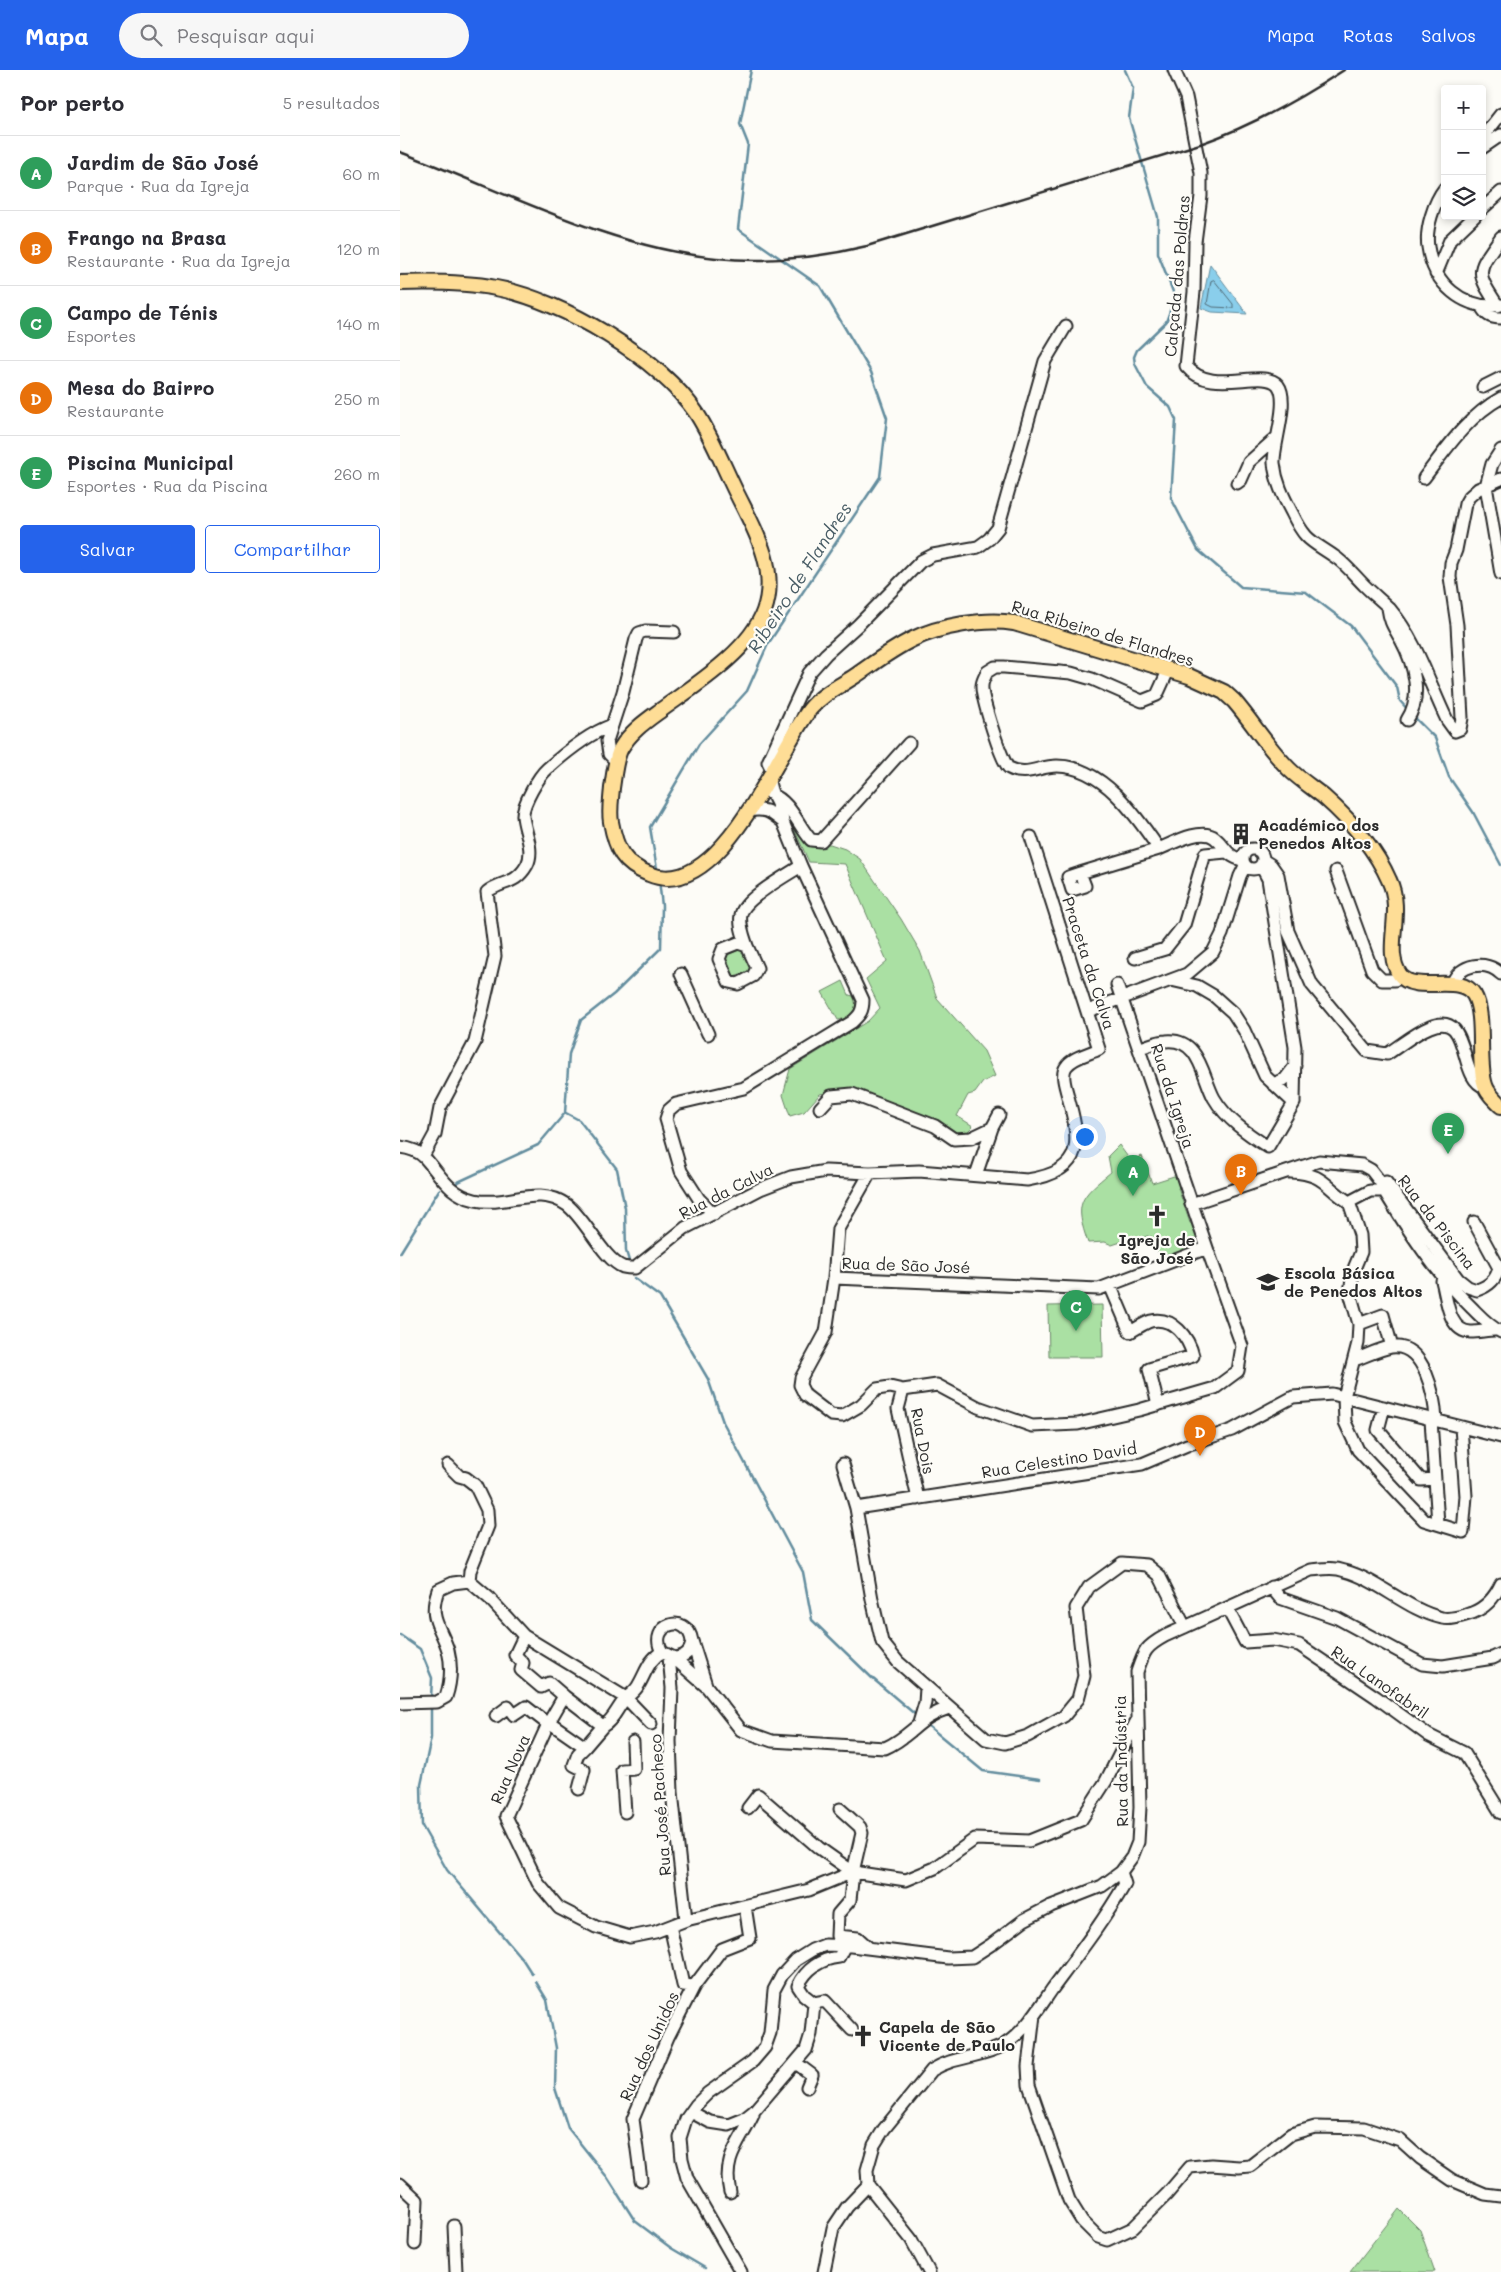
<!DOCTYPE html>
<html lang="pt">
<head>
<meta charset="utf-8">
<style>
  body { margin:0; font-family:Mali,sans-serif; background:#f7f7f7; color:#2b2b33 }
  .controls { position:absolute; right:15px; top:15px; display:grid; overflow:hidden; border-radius:5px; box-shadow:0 2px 8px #0003 }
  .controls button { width:45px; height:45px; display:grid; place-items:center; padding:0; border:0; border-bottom:1px solid #e1e1e2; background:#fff; color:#2b2b33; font:25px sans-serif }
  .you { position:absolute; left:684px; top:1066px; width:18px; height:18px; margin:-12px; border:4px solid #fff; border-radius:50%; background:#1a73e8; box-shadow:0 0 0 8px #1a73e833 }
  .badge { display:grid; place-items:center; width:32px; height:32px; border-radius:50%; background:#2563eb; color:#fff; font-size:16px; font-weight:700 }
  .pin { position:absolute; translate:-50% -41px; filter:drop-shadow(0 1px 2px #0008) }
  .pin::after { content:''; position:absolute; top:26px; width:18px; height:15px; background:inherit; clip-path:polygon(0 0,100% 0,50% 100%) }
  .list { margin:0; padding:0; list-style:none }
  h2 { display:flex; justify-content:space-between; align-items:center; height:65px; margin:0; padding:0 20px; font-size:21px }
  h2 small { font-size:16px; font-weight:400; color:#7c7c81 }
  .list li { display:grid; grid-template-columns:32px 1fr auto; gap:15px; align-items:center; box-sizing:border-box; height:75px; padding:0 20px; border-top:1px solid #e1e1e2 }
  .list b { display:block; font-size:19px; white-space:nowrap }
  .list p { margin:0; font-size:16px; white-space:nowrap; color:#7c7c81 }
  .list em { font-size:16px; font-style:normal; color:#7c7c81 }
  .actions { display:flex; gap:10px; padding:15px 20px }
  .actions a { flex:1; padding:11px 0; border:1px solid #2563eb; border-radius:5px; text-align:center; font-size:18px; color:#2563eb }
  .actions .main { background:#2563eb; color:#fff }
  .icon { flex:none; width:28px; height:28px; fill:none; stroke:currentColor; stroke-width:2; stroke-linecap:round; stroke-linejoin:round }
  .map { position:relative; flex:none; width:1101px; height:2202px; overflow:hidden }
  header { display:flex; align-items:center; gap:30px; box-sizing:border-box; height:70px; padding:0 25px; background:#2563eb; color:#fff }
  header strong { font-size:24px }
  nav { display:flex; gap:28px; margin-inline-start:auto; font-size:18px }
  .search { width:350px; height:45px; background:#f7f7f7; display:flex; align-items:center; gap:12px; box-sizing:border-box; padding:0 18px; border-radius:28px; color:#7c7c81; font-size:19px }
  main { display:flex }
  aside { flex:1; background:#fff }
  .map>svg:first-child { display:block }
</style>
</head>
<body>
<header>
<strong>Mapa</strong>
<div class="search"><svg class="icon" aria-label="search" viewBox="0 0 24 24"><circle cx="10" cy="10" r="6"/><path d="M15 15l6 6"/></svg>Pesquisar aqui</div>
<nav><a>Mapa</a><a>Rotas</a><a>Salvos</a></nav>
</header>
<main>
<aside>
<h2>Por perto<small>5 resultados</small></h2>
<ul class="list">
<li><span class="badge" style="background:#2e9e5b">A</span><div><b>Jardim de São José</b><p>Parque · Rua da Igreja</p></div><em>60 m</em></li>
<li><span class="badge" style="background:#e8710a">B</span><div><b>Frango na Brasa</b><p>Restaurante · Rua da Igreja</p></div><em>120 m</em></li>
<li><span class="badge" style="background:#2e9e5b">C</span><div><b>Campo de Ténis</b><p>Esportes</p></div><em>140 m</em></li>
<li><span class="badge" style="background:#e8710a">D</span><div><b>Mesa do Bairro</b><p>Restaurante</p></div><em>250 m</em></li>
<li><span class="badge" style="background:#2e9e5b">E</span><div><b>Piscina Municipal</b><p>Esportes · Rua da Piscina</p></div><em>260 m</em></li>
</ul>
<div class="actions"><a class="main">Salvar</a><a>Compartilhar</a></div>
</aside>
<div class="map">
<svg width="1101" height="2202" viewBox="0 0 1101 2202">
  <rect width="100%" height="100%" fill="#fdfcf7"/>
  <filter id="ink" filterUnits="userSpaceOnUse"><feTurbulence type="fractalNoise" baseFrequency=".02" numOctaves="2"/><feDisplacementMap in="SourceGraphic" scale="10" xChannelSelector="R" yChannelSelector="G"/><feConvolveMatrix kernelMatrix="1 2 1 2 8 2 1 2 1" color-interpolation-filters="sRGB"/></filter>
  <g filter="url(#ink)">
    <path fill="#aae0a3" stroke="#6a8667" d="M 386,741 L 418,775 L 430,774 L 445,779 L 460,789 L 501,849 L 520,881 L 537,928 L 584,981 L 595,1006 L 583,1012 L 575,1023 L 568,1025 L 557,1046 L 573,1056 L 567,1062 L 557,1064 L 524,1048 L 451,1019 L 420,1024 L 404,1042 L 390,1046 L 383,1025 L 390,999 L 468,951 L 480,938 L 466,909 L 487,891 L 445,794 L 409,792 Z
      M 341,879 L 350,898 L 349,901 L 334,906 L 325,889 L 327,885 Z
      M 443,911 L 449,925 L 453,926 C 460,940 451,948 438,950 L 422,922 Z
      M 719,1075 L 730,1090 L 742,1086 L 752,1113 L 777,1105 L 781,1116 L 778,1118 L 790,1153 L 793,1154 L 802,1173 L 761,1189 L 752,1167 L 747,1166 L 734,1171 L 733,1168 L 712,1175 L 705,1172 L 688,1173 C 674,1133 679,1128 711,1102 L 708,1086 Z
      M 702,1235 L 703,1287 L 649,1287 L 648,1236 Z
      M 999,2139 L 1020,2160 L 1035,2202 L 950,2202 Z"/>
    <path fill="#8aceeb" stroke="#648d9e" d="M 810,194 L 847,244 L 812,242 L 801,238 Z"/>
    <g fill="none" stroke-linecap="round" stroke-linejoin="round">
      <path stroke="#516c78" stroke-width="1" d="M 814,210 L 833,234 L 833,238 L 813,237 L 807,234 L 811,211 Z"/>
      <path stroke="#648d9e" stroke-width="2.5" d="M 725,0 L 733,18 L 729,48 L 758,147 L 758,183 L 775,227 L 766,252 L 737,280 L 734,287 L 735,294 L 747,317 L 770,337 L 776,350 L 771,428 L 798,480 L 841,517 L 906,522 L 951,556 L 997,617 L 1000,631 L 1009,641
        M 1014,647 L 1035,668 L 1049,707 L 1073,742 L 1101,795
        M 257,799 L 250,757 L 299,674 L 347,621 L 368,574 L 480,407 L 487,348 L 471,302 L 420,216 L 338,159 L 348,74 L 340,54 L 351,0
        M 166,1043 L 179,1050 L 217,1099 L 225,1138 L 226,1181 L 229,1191
        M 56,1113 L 138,1075 L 165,1043 L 169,984 L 181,950 L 214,924 L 261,878 L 262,836 L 259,810
        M 0,1183 L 39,1120
        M 234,1208 L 260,1227 L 308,1309 L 323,1352 L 403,1502 L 412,1550 L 472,1608 L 517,1646
        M 0,1565 L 20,1579 L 32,1608 L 31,1628
        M 31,1636 L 31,1668 L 21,1715 L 22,1756 L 47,1800 L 123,1890 L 132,1904
        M 526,1654 L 583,1701 L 640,1709
        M 136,1912 L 147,1930 L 156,1978 L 155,2018 L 168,2058 L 207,2107 L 235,2151 L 271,2178 L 305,2198"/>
      <g stroke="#2b2b2b" stroke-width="15">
        <path id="minor" d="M 774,0 L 786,27 L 801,103 L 801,126 L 795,172 L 794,222 L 786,296 C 811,327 863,297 878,315 C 890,331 873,374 874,393 C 876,412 883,426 892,443 C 907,474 912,470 938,489 C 948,497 956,507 965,516 C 973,524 982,531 990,539 C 1017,571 1029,613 1047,650 L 1055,661 L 1060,659 L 1062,648 L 1057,555 L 1050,507 L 1051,493 L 1056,480 L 1065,434 L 1069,427 L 1078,419 L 1101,409
          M 1082,78 L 1086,63 L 1101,44
          M 1082,78 L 1101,65
          M 1045,118 C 1034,132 1025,159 1028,177 C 1033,213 1063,241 1101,235
          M 1082,139 L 1101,122
          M 1036,204 L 1050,170 L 1075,146
          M 1081,236 C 1086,245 1090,248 1101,248
          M 1098,236 C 1074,200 1077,201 1101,167
          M 1083,317 L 1101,308
          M 1101,380 L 1092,394 L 1086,416 L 1101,504
          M 1024,408 C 1046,379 1068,346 1101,328
          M 837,413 L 841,410 L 849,392 L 876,368
          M 988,538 C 990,553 994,557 1001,570 C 1014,594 1023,626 1007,650
          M 768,601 L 757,625 L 742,631 L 692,609 L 671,603 L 604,597 L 595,597 L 587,602 C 585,607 582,611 582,616 C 581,626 602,694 609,698 C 626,707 639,696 657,696 C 702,696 736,745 759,779 C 773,773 802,757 815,768 C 827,778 825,785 842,790
          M 217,692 L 209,684 L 207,671 L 223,622 L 236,569 L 239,563 L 245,561 L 274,562
          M 373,702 L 368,692 L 409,603 L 426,584 L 458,555 L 521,491 L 533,485 L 578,477 L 589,469 L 598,458 L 645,291 L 666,256
          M 371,724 C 391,732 397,754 411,770 L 421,771 L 509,673
          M 347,741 C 366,738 369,741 383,752
          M843 789a10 10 0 1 1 20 0a10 10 0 1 1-20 0Z
          M 863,790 L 871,795 L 878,805 L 888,861 L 912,915 L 967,981 L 987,984 C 1001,975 1015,963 1030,957 C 1072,939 1057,1009 1085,1017
          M 861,796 L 868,809 L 895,977 L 894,1033
          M 936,801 L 972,900 L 982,910 L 995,910 L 1001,906
          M 680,803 L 685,816 L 672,820 L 668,807 L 680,803 L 759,779
          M 347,876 L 357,898 L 353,906 L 338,914 L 329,912 L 319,889 L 323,879 L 338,873 L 347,876 C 344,867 339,855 341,845 C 343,829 387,805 401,796
          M 735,888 L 765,879 L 784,855 L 805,784 L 826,782
          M 281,904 L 308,964
          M 1052,914 C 1059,894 1086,889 1101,904
          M 717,915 L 807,1178
          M 688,941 L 787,904 L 813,882 L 822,864 L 840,806 L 845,796
          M 740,978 C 748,976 758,971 766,971 C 800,968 802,1006 814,1028 C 826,1049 848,1064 868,1077 L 894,1033 L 865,1006 L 844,960 L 833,943 L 814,926 L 797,916 L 771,910
          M 873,1014 L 885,1009 L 895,996
          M 420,1038 L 431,1026 L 452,1024 L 535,1056 L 554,1069 L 571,1068 L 592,1058 L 576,1105
          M 592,1058 L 599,1045
          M 0,1077 C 8,1078 18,1081 24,1087 C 41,1105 48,1124 75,1130 C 108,1137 137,1114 167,1135 C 185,1148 203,1189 223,1197 C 227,1198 232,1198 235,1198 L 285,1158 L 360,1119 L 391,1107 L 426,1101 L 470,1103 L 519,1101 L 627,1110 C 687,1101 680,1070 667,1023 C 665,1015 661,1004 666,997 C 672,987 689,984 699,979 L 631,767
          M 23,1086 L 35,1064 L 40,1038 L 75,972 L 95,886 L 87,822 C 102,810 115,816 127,795 C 135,780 124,760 123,746 C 122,735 139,706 147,699 C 165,683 188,664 210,656
          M 891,1102 C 926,1104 924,1117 949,1132
          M 986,1112 L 1058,1209 L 1068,1217 L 1077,1220 C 1089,1216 1096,1210 1099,1198 L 1074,1152
          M 949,1132 L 960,1165 L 961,1182 L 953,1201 L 950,1223 L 959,1254 L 958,1273 L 944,1327 L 945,1352 L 958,1380 L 1024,1450 L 1063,1462 L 1066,1426 L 1061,1357
          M 949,1132 L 970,1121 L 979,1121 L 983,1119
          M 791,1134 L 919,1091 L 962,1095 L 971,1100 L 981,1113 L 983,1119 C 1009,1162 1036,1203 1072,1238 C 1081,1247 1090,1257 1101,1262
          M 314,1144 L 299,1129 L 281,1101 L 266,1049 L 269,1040 L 276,1034 L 344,1018 L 452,952 C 460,945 463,941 463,930 L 401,796 L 383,752 C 382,736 369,726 369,709
          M 807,1178 L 842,1276 L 838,1301 L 815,1318 L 739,1340 L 678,1354 L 632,1356 L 578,1337 L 537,1315 L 503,1320 L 490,1317 L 477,1319 L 461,1335 L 442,1346 L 431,1345 L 405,1325 L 400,1315 L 401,1308 L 426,1262 L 434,1208 L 699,1219 Z
          M 434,1208 L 438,1159 L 470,1103
          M 1042,1211 C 1047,1228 1048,1262 1071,1262 C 1079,1262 1087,1260 1095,1260
          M 710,1215 L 730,1262 C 736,1259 744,1253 751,1251 C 773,1246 789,1268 793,1286 L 749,1299 L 758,1335
          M 959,1254 L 983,1245 L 992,1277
          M 954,1290 C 966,1286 979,1279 991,1277 C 1025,1272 1035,1327 1036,1351
          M 503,1320 L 498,1339 L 518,1429
          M 984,1337 L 978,1360 L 1021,1410 L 1035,1409
          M 1031,1350 L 1038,1454
          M 443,1394 L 456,1438
          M 48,1395 L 59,1406 L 66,1408 L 75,1415 L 87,1440 L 88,1456 L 70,1501 L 69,1511
          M 871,1517 L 880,1528 L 937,1548 L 1022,1594 L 1043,1596 L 1093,1588 L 1101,1584
          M 827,1538 L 845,1572 L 873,1570 L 899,1575 L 976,1627 L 1028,1665 L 1064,1683 L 1101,1743
          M 785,1557 L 759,1505 L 747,1495 L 722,1493 L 689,1517 L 676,1538 L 684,1606 L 678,1629 L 664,1646 L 628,1666 L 605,1673 L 586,1669 L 498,1592 L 482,1572 L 472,1529 L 456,1438 L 742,1394 L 787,1375 L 832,1360 L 893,1327 L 932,1324 L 1101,1367
          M 292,1571 L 306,1615
          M 269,1587 L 272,1618 L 270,1671 L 272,1722 L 286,1850
          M 274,1588 C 285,1587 291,1582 292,1571 C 287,1541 247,1555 262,1582 L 274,1588 L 307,1617 L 341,1660 L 372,1671 L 485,1678 C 511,1667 519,1647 549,1638
          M 164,1626 L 203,1656 L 185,1677 L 149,1652 L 106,1746 L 138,1813 L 159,1838 L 196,1857 L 230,1867 L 255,1862 L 286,1850 L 409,1820 L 453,1802 L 506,1810 L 535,1798 L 575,1769 L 629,1771 L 681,1750 L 706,1711 L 736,1652
          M 0,1633 L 37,1632 L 46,1627 C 51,1612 52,1596 48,1580 C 40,1555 28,1549 38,1520 L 53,1513 L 69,1511 L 89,1528 L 124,1566 L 226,1628 L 251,1654
          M 96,1646 L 108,1637 L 114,1645 L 126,1637 L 144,1651 L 149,1652 L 164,1626 L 149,1613 L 141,1617 L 121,1600 L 123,1593 L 115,1585 L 124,1566
          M 519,1653 L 525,1633 L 526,1618
          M 203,1656 C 215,1649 218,1635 227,1627 C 232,1623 235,1621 238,1616 C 246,1603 248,1590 262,1582
          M 179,1719 L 184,1700 L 174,1695 L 178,1684 L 185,1677
          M 348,1738 L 358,1725 L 419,1778 L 453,1802
          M 440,1739 L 460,1757 L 462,1763 L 453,1802 L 450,1830 L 438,1844 L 437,1866 L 458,1868 L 469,1878
          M 225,1742 L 222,1700 L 234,1699 L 233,1672
          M 270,1856 L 283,1915 L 294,1916
          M 414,1933 L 404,1925 L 398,1916 C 406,1899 421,1889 439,1887 L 445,1875
          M 414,1933 L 425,1931 L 452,1960
          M 634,1945 L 628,1996 L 629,2015 L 669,2130 L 682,2151 L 698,2167 L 707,2170 L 733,2158 L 767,2124 L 790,2097 L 811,2095 L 839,2097 L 850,2096 L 891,2064 L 915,2057 L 964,2058 L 1000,2070 L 1020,2088 L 1052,2110 L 1085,2124 L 1101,2126
          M 396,1993 L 412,2005 L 407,2017
          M 291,2042 L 310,2052 L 329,2055 L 344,2049 L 354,2041 L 406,1980 L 411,1964 L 414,1933
          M 241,2110 L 233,2049 L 268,1967 L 294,1916 L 322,1879 L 350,1868 L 345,1836
          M 0,2114 L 17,2130 L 15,2174
          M 330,2122 C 322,2088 340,2073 353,2045
          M 54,2156 L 56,2202
          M 341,2202 L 287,2108 L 282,2089 L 280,2068 L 286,2049 L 296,2035 L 308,2023 L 353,1991 L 365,1977 L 370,1963 L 374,1920 L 382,1905 L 396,1890 L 412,1880 L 425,1875 L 451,1876 L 548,1888 L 572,1887 L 592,1874 L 624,1850 L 651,1836 L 702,1816 L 721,1802 L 732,1787 L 738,1772 L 740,1737 L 737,1602 C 744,1581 745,1577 765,1566 L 911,1500 C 923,1499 933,1497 945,1501 C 979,1510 1007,1540 1042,1548 C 1052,1550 1062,1546 1072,1543 C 1085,1538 1095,1527 1101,1514
          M 424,2202 L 433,2158 L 447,2137 L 468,2115
          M 529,2202 L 511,2169 L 468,2115 L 467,2100 L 474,2075 L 484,2059 L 532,2000 C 554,1986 581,1988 604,1975 C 625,1962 639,1938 653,1918 C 679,1883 703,1852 725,1814 L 721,1802"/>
      </g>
      <g stroke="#2b2b2b" stroke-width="18">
        <path id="major" d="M 0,213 C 33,212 64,212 96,218 C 162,230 260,288 297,344 C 313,369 324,398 337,424 C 355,460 379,500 364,541 C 350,581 294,616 261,640 C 246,651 231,661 221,678 C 215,689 214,706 212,718 C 211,730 209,741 211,752 C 216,779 223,794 249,804 C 320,834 377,681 410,639 C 422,624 440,616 455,606 C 474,593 492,579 513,569 C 540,556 584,548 614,553 L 789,606 L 824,622 L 834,631 C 853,653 868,678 889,699 C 899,709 913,718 924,727 C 950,750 975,778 989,810 C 1005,843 982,880 1000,905 C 1015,925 1061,902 1074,925 C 1086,945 1077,993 1085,1015 C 1087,1023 1095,1030 1101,1036"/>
      </g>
      <use href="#minor" stroke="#fdfcf7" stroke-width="11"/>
      <use href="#major" stroke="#fedd96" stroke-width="14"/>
      <path stroke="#2b2b2b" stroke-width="2.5" d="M 0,82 C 102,120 207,177 316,188 C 367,193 418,188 467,176 L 800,74 C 852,56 898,30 944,0"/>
    </g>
  </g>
  <defs>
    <g id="building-bare" transform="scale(1.725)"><path d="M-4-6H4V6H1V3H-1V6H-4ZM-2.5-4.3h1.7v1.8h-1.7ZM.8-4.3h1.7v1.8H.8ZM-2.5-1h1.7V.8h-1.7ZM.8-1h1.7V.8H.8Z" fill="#2b2b2b" stroke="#fdfcf7" stroke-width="2.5" paint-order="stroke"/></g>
    <g id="church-bare" transform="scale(1.725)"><path d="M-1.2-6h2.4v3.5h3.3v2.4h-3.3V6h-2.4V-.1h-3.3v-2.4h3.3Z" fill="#2b2b2b" stroke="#fdfcf7" stroke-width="2.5" paint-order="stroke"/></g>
    <g id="school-bare" transform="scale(1.725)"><path d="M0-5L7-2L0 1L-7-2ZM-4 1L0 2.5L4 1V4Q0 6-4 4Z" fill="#2b2b2b" stroke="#fdfcf7" stroke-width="2.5" paint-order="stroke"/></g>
  </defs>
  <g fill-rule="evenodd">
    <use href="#building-bare" x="841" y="764"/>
    <use href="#church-bare" x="757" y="1146"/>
    <use href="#school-bare" x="868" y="1212"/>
    <use href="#church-bare" x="463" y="1966"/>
  </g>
  <g text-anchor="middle" stroke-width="4.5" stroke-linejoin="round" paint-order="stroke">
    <g font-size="16" fill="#2b2b2b" stroke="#fdfcf7">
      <text transform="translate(777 206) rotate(-85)" y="6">Calçada das Poldras</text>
      <text transform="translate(703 563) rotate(17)" y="6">Rua Ribeiro de Flandres</text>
      <text transform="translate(689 893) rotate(72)" y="6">Praceta da Calva</text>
      <text transform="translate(773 1026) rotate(72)" y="6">Rua da Igreja</text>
      <text transform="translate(326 1121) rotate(-27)" y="6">Rua da Calva</text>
      <text transform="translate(1037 1152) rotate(52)" y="6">Rua da Piscina</text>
      <text transform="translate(506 1195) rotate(2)" y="6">Rua de São José</text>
      <text transform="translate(523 1371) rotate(79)" y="6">Rua Dois</text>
      <text transform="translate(659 1390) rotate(-9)" y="6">Rua Celestino David</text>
      <text transform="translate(980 1612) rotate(35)" y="6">Rua Lanofabril</text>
      <text transform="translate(721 1691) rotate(-91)" y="6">Rua da Indústria</text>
      <text transform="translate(110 1699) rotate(-66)" y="6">Rua Nova</text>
      <text transform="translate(260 1735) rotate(-94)" y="6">Rua José Pacheco</text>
      <text transform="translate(249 1976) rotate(-65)" y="6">Rua dos Unidos</text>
    </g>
    <g font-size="16" font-weight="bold" fill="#2b2b2b" stroke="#fdfcf7" text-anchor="start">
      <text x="858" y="761">Académico dos<tspan x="858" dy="18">Penedos Altos</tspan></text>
      <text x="757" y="1176" text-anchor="middle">Igreja de<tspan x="757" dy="18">São José</tspan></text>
      <text x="884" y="1209">Escola Básica<tspan x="884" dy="18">de Penedos Altos</tspan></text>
      <text x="479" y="1963">Capela de São<tspan x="479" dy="18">Vicente de Paulo</tspan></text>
    </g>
    <g font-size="18" font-style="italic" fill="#485c65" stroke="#fdfcf7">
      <text transform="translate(400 508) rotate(-57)" y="6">Ribeiro de Flandres</text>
    </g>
  </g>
</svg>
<div class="controls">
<button>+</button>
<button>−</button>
<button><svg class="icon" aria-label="layers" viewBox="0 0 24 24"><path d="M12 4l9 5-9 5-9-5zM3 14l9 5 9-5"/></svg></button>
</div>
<div class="you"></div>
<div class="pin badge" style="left:733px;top:1126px;background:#2e9e5b">A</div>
<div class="pin badge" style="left:841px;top:1125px;background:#e8710a">B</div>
<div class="pin badge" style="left:676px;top:1261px;background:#2e9e5b">C</div>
<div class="pin badge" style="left:800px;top:1386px;background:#e8710a">D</div>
<div class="pin badge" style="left:1048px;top:1084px;background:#2e9e5b">E</div>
</div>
</main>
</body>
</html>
